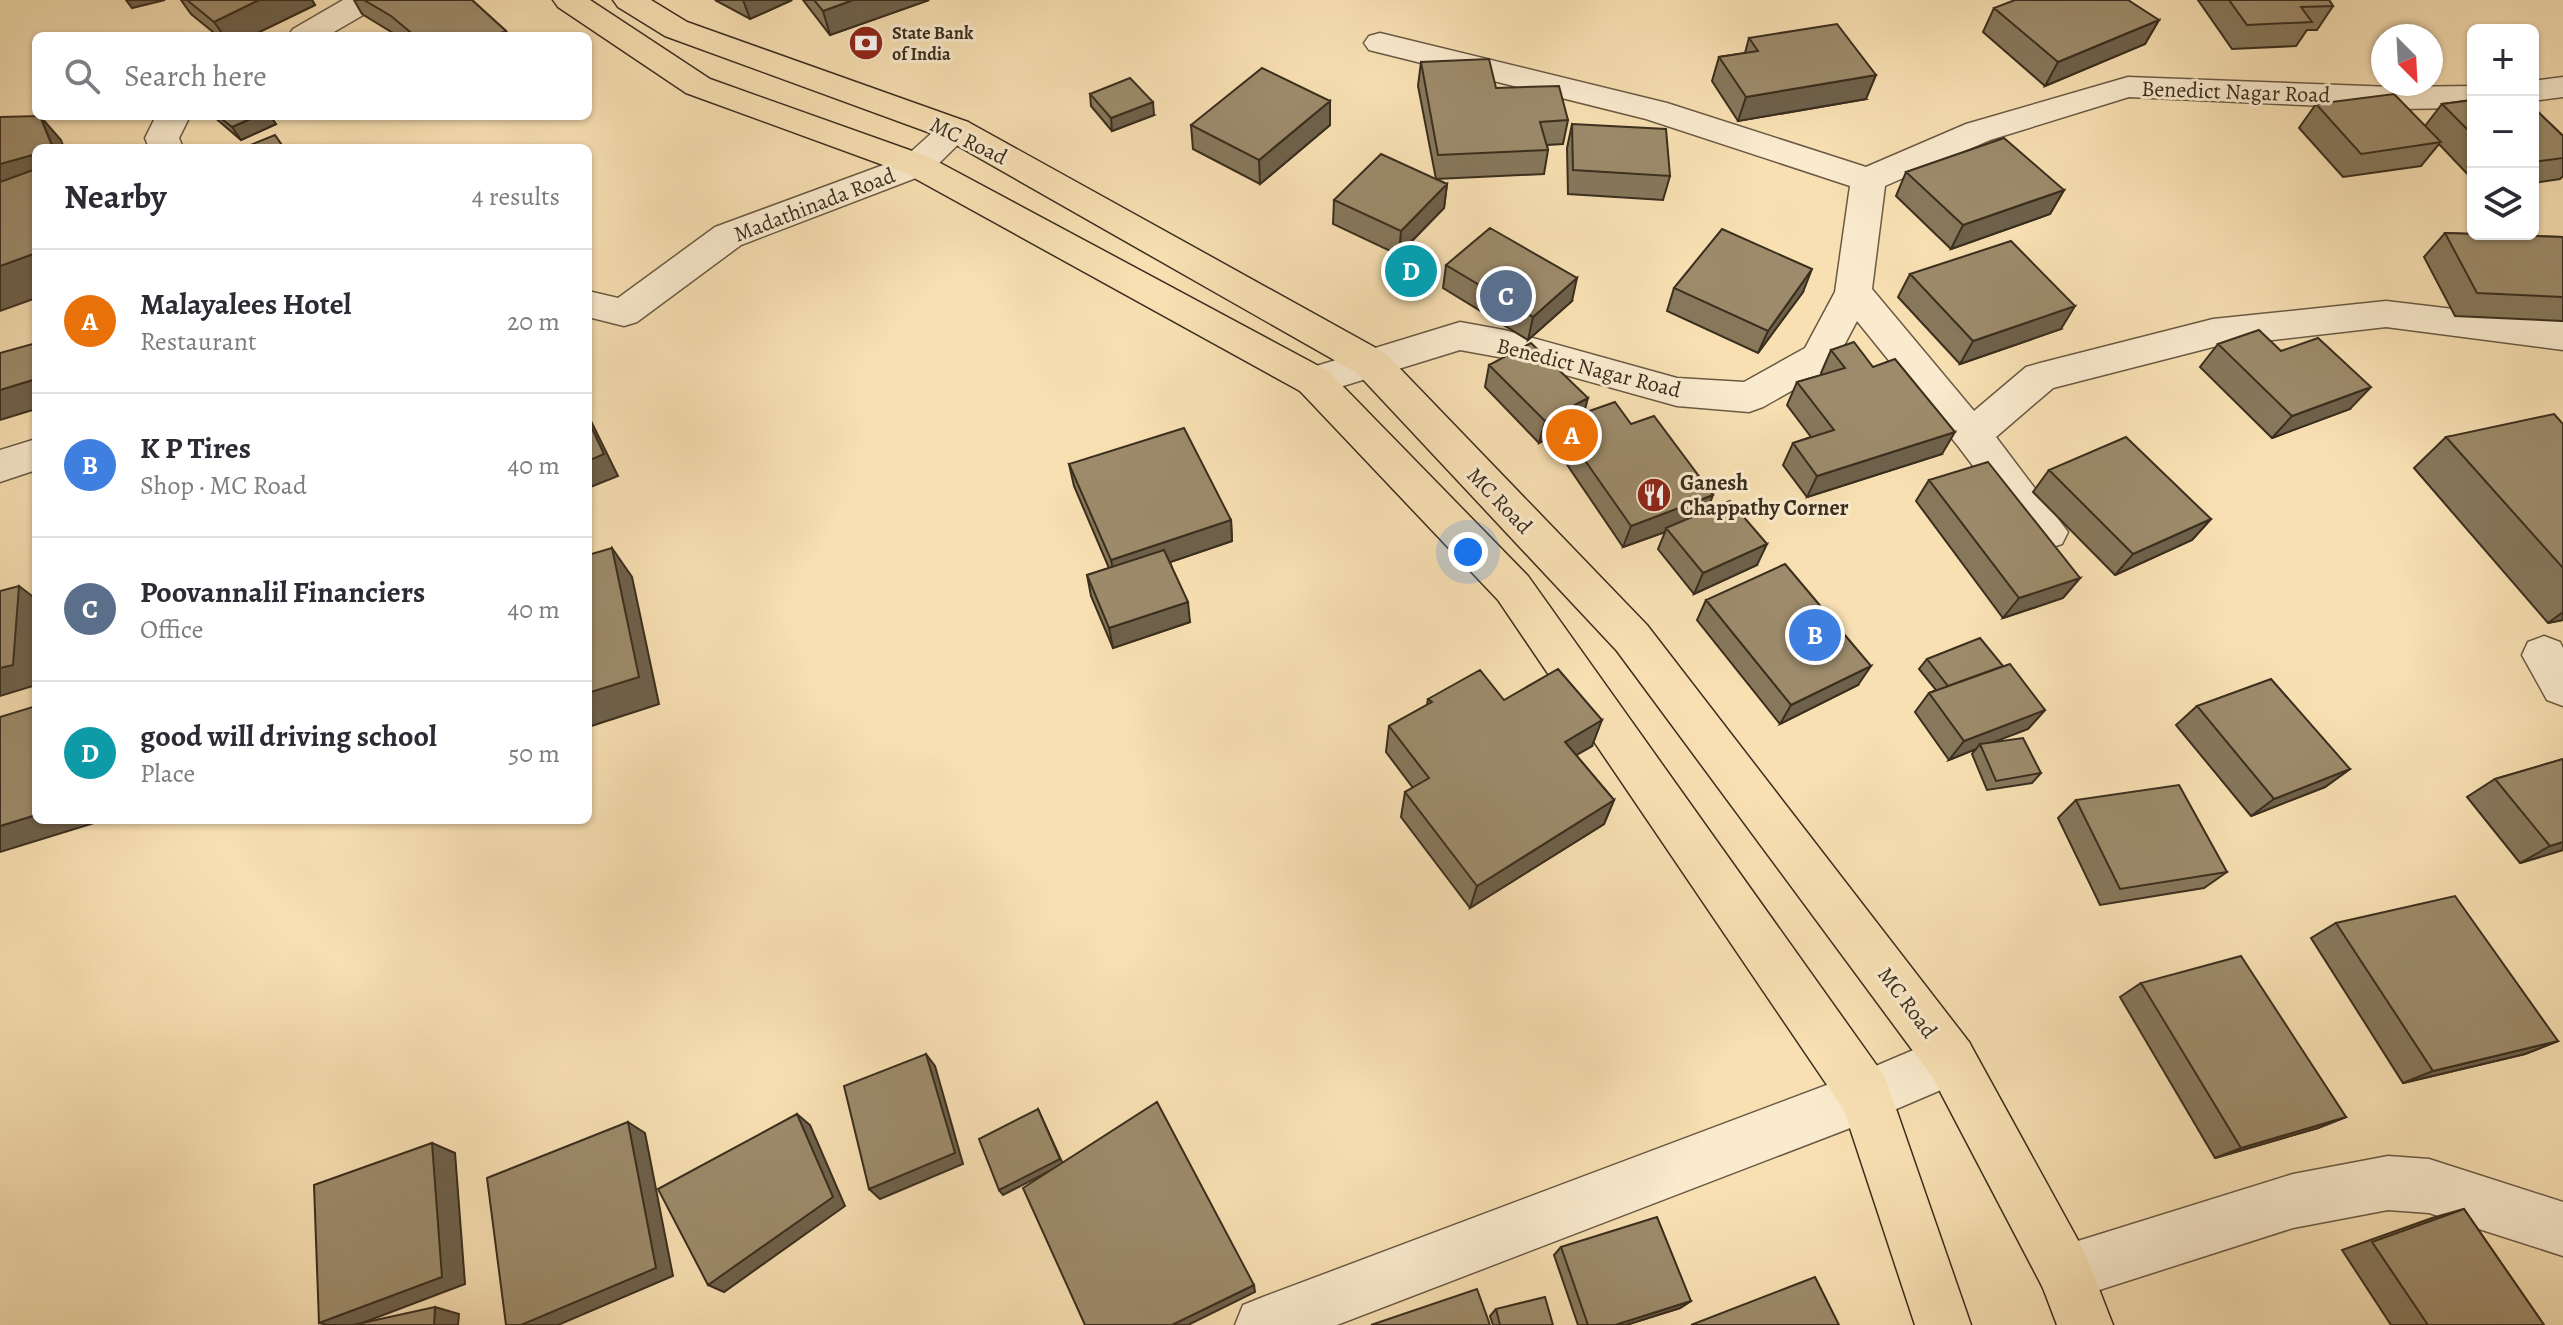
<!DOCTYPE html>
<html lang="en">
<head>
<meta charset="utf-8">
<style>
  body { margin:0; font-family:Alegreya,serif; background:#f2f2f3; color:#2b2b33 }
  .controls { position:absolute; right:24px; top:24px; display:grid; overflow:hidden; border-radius:12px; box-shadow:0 2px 6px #0004 }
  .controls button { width:72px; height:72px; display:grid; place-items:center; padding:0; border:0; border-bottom:2px solid #e1e1e2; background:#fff; color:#2b2b33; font:40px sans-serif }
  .compass { position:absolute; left:2371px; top:24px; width:72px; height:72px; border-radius:50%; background:#fff; box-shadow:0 2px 6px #0004; rotate:156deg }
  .you { position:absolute; left:1468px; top:552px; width:28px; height:28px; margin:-20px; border:6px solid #fff; border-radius:50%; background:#1a73e8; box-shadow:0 0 0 12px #1a73e833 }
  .badge { display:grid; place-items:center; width:52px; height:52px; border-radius:50%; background:#0b8043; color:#fff; font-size:26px; font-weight:700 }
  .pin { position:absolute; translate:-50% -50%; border:4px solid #fff; box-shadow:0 2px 8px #0006 }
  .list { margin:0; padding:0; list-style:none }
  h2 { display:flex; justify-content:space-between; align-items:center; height:104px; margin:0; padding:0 32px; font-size:34px }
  h2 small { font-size:26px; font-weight:400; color:#7c7c81 }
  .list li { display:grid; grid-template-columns:52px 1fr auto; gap:24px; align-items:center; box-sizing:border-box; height:144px; padding:0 32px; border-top:2px solid #e1e1e2 }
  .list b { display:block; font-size:30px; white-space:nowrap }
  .list p { margin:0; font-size:26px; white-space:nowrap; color:#7c7c81 }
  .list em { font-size:26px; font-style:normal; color:#7c7c81 }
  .icon { flex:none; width:44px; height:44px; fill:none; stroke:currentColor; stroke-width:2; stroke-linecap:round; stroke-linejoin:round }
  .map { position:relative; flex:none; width:2563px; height:1325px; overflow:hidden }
  .search { position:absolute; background:#fff; box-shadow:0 2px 6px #0004; left:32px; top:32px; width:560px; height:88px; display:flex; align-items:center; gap:20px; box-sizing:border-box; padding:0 28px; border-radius:12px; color:#7c7c81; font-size:30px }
  .panel { position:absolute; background:#fff; box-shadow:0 2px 6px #0004; left:32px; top:144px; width:560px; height:680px; border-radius:12px }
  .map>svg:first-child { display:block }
</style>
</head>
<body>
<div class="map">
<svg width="2563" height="1325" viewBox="0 0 2563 1325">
  <rect width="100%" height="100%" fill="#f8e0b3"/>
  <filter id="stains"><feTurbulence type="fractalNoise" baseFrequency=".0025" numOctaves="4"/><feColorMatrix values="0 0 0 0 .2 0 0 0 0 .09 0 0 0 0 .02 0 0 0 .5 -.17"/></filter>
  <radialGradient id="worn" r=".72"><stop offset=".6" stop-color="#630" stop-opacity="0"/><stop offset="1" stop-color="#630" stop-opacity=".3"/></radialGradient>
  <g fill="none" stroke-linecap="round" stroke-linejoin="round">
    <g stroke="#6a5a43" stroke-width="3">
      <path id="minor" d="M 343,0 L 382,0 L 377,7 L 327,36 L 288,36 L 293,29 Z
        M 1380,33 L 1667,103 L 1866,167 L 1966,124 L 2128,77 L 2393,87 L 2473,86 L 2473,108 L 2393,109 L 2129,97 L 1990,140 L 1885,186 L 1872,289 L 1974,411 L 2026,367 L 2040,363 L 2213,319 L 2386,301 L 2563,322 L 2563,350 L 2386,327 L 2213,347 L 2053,388 L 1996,437 L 2068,532 L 2062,544 L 2047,549 L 2032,544 L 1958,446 L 1857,321 L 1832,368 L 1763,407 L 1749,412 L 1677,406 L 1504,358 L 1460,350 L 1314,395 L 1300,391 L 1295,381 L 1300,371 L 1460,322 L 1504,330 L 1677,378 L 1744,382 L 1805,348 L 1835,292 L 1850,186 L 1646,119 L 1369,50 L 1364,43 L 1369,36 Z
        M 2563,77 L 2563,97 L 2533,101 L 2533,81 Z
        M 156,116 L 190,116 L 179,138 L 183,148 L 149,148 L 145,138 Z
        M 956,119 L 968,122 L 973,130 L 929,173 L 741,245 L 637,322 L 624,326 L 588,317 L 588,291 L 618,298 L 715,227 L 905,157 L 944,122 Z
        M 36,439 L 36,470 L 0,482 L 0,450 Z
        M 2544,636 L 2560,642 L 2563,648 L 2563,706 L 2547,700 L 2522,655 L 2528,642 Z
        M 1951,1034 L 1969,1042 L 1977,1060 L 1969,1078 L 1866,1122 L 1337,1325 L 1235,1325 L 1243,1305 L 1263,1297 L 1864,1071 Z
        M 2388,1156 L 2429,1159 L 2563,1202 L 2563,1256 L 2429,1213 L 2388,1210 L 2293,1228 L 2065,1301 L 2045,1293 L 2037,1273 L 2045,1253 L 2065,1245 L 2293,1174 Z"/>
    </g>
    <g stroke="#3a2e1e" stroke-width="3">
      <path id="major" d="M 553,0 L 590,0 L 710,79 L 929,157 L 1328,371 L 1528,576 L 1885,1077 L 1971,1325 L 1915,1325 L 1844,1110 L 1498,600 L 1300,391 L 905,173 L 686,93 L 558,7 Z
        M 613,0 L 651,0 L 687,22 L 968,122 L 1385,353 L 1647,625 L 1969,1042 L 2085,1253 L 2113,1325 L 2057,1325 L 2043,1288 L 1933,1078 L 1617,651 L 1357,373 L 944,138 L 665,36 L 618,7 Z"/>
    </g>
    <use href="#minor" fill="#faebce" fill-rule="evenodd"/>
    <use href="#major" fill="#f8e0b3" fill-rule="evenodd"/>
  </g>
  <path fill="#87785c" stroke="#3a2e1e" stroke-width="2" d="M 181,0 L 312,0 L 315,5 L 251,36 L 218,36 L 191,14 Z
    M 354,0 L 472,0 L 506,31 L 508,36 L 398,36 L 362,14 Z
    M 715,0 L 792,0 L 750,19 Z
    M 803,0 L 929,0 L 830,35 Z
    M 2198,0 L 2329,0 L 2333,6 L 2317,30 L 2307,30 L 2296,46 L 2232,49 Z
    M 1994,8 L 2159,20 L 2145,44 L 2045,86 L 1983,32 Z
    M 1749,38 L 1866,99 L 1738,121 L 1712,81 L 1719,57 L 1745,53 Z
    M 1421,62 L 1496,88 L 1568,120 L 1563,144 L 1547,145 L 1548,150 L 1544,174 L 1436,179 L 1447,184 L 1444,208 L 1409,244 L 1433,268 L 1417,286 L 1390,274 L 1391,261 L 1397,254 L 1333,224 L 1334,200 L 1436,179 L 1418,86 Z
    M 1090,94 L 1154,115 L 1112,131 L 1091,106 Z
    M 2473,100 L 2473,180 L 2439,144 L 2421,166 L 2343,177 L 2299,128 L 2316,104 L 2425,126 L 2442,104 Z
    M 1330,101 L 1330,125 L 1260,184 L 1193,149 L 1191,125 Z
    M 2533,107 L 2563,136 L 2563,176 L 2560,179 L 2533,183 Z
    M 213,116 L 270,116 L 276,124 L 241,140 Z
    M 1572,124 L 1670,176 L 1663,200 L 1568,194 L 1567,148 Z
    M 1906,172 L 2064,190 L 2050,214 L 1951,249 L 1896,196 Z
    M 2445,233 L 2563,237 L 2563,321 L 2455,316 L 2424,257 Z
    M 1446,265 L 1572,301 L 1528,340 L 1443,288 Z
    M 1910,274 L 2061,329 L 1960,364 L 1898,297 Z
    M 1674,288 L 1803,292 L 1758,353 L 1667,311 Z
    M 2218,344 L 2281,351 L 2350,409 L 2272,438 L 2200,367 Z
    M 1831,350 L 1942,454 L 1807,497 L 1783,465 L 1793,443 L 1811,437 L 1787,405 L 1797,382 L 1822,375 L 1821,373 Z
    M 1489,365 L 1584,413 L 1631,424 L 1757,565 L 1694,594 L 1658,549 L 1665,532 L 1623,547 L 1553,444 L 1555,434 L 1539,443 L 1485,387 Z
    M 2563,424 L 2563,620 L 2548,623 L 2414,468 L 2446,437 Z
    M 1069,464 L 1231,520 L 1232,541 L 1170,562 L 1190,622 L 1113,648 L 1091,596 L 1087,575 L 1109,568 L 1074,486 Z
    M 2049,470 L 2211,519 L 2192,540 L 2115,575 L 2033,492 Z
    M 1929,480 L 2080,578 L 2063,598 L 2003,618 L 1916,501 Z
    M 1706,600 L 1858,685 L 1780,724 L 1697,620 Z
    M 1927,659 L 2003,666 L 2045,710 L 2028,729 L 1993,742 L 2041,773 L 2032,783 L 1987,790 L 1972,754 L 1976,749 L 1949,760 L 1915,712 L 1929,693 L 1936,690 L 1919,669 Z
    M 1428,699 L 1504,700 L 1592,746 L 1576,755 L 1614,800 L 1604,824 L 1470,908 L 1401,817 L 1405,792 L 1413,788 L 1386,752 L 1389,726 L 1427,705 Z
    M 2197,706 L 2350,769 L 2325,787 L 2251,816 L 2176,725 Z
    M 2563,759 L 2563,850 L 2520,863 L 2467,797 L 2495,779 Z
    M 2076,800 L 2227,872 L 2204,888 L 2100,905 L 2058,818 Z
    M 2336,923 L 2558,1041 L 2525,1054 L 2403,1083 L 2311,938 Z
    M 2141,983 L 2346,1117 L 2318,1128 L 2215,1158 L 2120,997 Z
    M 2464,1209 L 2544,1325 L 2391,1325 L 2342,1250 L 2432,1218 Z
    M 1561,1247 L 1691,1301 L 1680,1308 L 1626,1325 L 1578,1325 L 1554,1255 Z
    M 1496,1309 L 1553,1325 L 1493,1325 L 1490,1316 Z"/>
  <path fill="#6e614b" stroke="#3a2e1e" stroke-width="2" d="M 126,0 L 165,0 L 132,8 Z
    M 259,0 L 312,0 L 315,5 L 251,36 L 224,36 L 214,22 Z
    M 743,0 L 792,0 L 750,19 Z
    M 853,0 L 929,0 L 830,35 L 823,11 Z
    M 2159,20 L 2145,44 L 2045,86 L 2058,62 Z
    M 506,31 L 508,36 L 493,36 Z
    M 1876,75 L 1866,99 L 1738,121 L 1746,97 Z
    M 1330,101 L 1330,125 L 1260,184 L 1259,160 Z
    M 1153,102 L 1154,115 L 1112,131 L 1111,118 Z
    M 40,116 L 61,140 L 64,148 L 53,148 Z
    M 257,116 L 270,116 L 276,124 L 241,140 L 232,127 Z
    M 36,154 L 36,184 L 0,194 L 0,164 Z
    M 1447,184 L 1444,208 L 1399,254 L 1401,231 Z
    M 2064,190 L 2050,214 L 1951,249 L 1963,225 Z
    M 36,253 L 36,298 L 0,311 L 0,266 Z
    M 1434,255 L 1433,268 L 1417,286 L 1419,274 Z
    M 1812,269 L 1803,292 L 1758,353 L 1768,331 Z
    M 1577,278 L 1572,301 L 1528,340 L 1533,317 Z
    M 2075,306 L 2061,329 L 1960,364 L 1973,341 Z
    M 36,379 L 36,409 L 0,420 L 0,390 Z
    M 2371,387 L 2350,409 L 2272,438 L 2292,416 Z
    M 1588,398 L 1582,420 L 1558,422 L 1555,434 L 1539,443 L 1545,421 Z
    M 588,415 L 618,476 L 588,488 Z
    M 1955,432 L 1942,454 L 1807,497 L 1817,476 Z
    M 1713,495 L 1705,517 L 1666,528 L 1665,532 L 1623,547 L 1631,526 Z
    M 2211,519 L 2192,540 L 2115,575 L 2133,554 Z
    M 1231,520 L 1232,541 L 1115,581 L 1111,560 Z
    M 1767,544 L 1757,565 L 1694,594 L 1703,573 Z
    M 612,548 L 632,577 L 659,704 L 588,727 L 588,693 Z
    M 2080,578 L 2063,598 L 2003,618 L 2019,598 Z
    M 19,586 L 36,599 L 36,685 L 0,696 L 0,668 Z
    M 1188,602 L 1190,622 L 1113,648 L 1109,628 Z
    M 2563,612 L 2563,620 L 2548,623 Z
    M 1871,666 L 1858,685 L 1780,724 L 1791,705 Z
    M 2045,710 L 2028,729 L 1981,747 L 1980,744 L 1976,749 L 1949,760 L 1964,741 Z
    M 1602,720 L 1592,746 L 1556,767 L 1565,742 Z
    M 2350,769 L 2325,787 L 2251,816 L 2274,799 Z
    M 1614,800 L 1604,824 L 1470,908 L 1477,886 Z
    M 36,815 L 36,820 L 94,820 L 94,823 L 0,852 L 0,826 Z
    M 2563,842 L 2563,850 L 2520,863 L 2550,846 Z
    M 2558,1041 L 2525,1054 L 2403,1083 L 2433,1071 Z
    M 926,1054 L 935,1066 L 963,1164 L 880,1199 L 869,1189 Z
    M 1038,1109 L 1063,1164 L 1003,1195 L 999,1190 Z
    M 797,1114 L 810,1125 L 845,1206 L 724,1292 L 708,1285 Z
    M 2346,1117 L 2318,1128 L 2215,1158 L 2241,1148 Z
    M 628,1122 L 645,1133 L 673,1276 L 558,1325 L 521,1325 Z
    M 432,1143 L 455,1153 L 465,1284 L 357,1325 L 328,1325 L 319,1323 Z
    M 1254,1285 L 1255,1292 L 1188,1325 L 1172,1325 Z
    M 1691,1301 L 1680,1308 L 1626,1325 L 1615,1325 Z
    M 435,1307 L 459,1314 L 458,1325 L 434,1325 Z"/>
  <path fill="#9d8b6b" stroke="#3a2e1e" stroke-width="2" d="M 187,0 L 259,0 L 214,22 Z
    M 364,0 L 472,0 L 506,31 L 493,36 L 415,36 L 391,16 Z
    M 814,0 L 853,0 L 823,11 Z
    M 2015,0 L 2128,0 L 2159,20 L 2058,62 L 1994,8 Z
    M 2229,0 L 2329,0 L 2333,6 L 2301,7 L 2312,22 L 2247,25 Z
    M 1837,24 L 1876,75 L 1746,97 L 1719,57 L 1758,51 L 1749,38 Z
    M 1489,59 L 1496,88 L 1559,86 L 1568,120 L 1540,122 L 1548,150 L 1438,155 L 1421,62 Z
    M 1262,68 L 1330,101 L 1259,160 L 1191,125 Z
    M 1130,78 L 1153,102 L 1111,118 L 1090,94 Z
    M 2394,94 L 2441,142 L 2361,154 L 2316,104 Z
    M 2473,100 L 2473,135 L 2442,104 Z
    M 2533,107 L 2563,136 L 2563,158 L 2533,162 Z
    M 40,116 L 53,148 L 36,148 L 36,154 L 0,164 L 0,117 Z
    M 218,116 L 257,116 L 232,127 Z
    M 1572,124 L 1666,129 L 1670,176 L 1573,170 Z
    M 275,135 L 284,148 L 243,148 Z
    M 2004,138 L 2064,190 L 1963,225 L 1906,172 Z
    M 1381,154 L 1447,184 L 1401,231 L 1334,200 Z
    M 36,169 L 36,253 L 0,266 L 0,182 Z
    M 1490,228 L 1577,278 L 1533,317 L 1446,265 Z
    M 1722,229 L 1812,269 L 1768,331 L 1674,288 Z
    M 2445,233 L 2563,237 L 2563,297 L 2477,293 Z
    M 2011,241 L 2075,306 L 1973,341 L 1910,274 Z
    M 1406,243 L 1434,255 L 1419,274 L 1391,261 Z
    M 2259,330 L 2281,351 L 2318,338 L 2371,387 L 2292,416 L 2218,344 Z
    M 1854,342 L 1873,367 L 1895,359 L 1955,432 L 1817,476 L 1793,443 L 1834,430 L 1797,382 L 1845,368 L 1831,350 Z
    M 36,343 L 36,379 L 0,390 L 0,353 Z
    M 1531,343 L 1588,398 L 1545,421 L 1489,365 Z
    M 1615,402 L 1631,424 L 1654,416 L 1713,495 L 1631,526 L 1558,422 Z
    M 2554,414 L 2563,424 L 2563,568 L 2446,437 Z
    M 588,420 L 604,454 L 588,461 Z
    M 1184,428 L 1231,520 L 1111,560 L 1069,464 Z
    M 2126,437 L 2211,519 L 2133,554 L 2049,470 Z
    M 1988,462 L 2080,578 L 2019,598 L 1929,480 Z
    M 1730,501 L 1767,544 L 1703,573 L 1666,528 Z
    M 612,548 L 639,677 L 588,693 L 588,555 Z
    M 1164,550 L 1188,602 L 1109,628 L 1087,575 Z
    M 1785,564 L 1871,666 L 1791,705 L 1706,600 Z
    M 19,586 L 13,665 L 0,668 L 0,591 Z
    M 1980,638 L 2003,666 L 1948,686 L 1927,659 Z
    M 2010,664 L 2045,710 L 1964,741 L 1929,693 Z
    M 1558,669 L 1602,720 L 1565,742 L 1614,800 L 1477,886 L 1405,792 L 1429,778 L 1389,726 L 1432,702 L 1428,699 L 1480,670 L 1504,700 Z
    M 2271,679 L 2350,769 L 2274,799 L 2197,706 Z
    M 36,706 L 36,815 L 0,826 L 0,717 Z
    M 2023,738 L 2041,773 L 1996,781 L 1980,744 Z
    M 2563,759 L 2563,842 L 2550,846 L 2495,779 Z
    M 2179,785 L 2227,872 L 2120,889 L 2076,800 Z
    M 2455,896 L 2558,1041 L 2433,1071 L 2336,923 Z
    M 2241,956 L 2346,1117 L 2241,1148 L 2141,983 Z
    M 926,1054 L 955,1153 L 869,1189 L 844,1086 Z
    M 1157,1102 L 1254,1285 L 1172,1325 L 1085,1325 L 1023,1188 Z
    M 1038,1109 L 1060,1159 L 999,1190 L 979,1139 Z
    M 797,1114 L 833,1197 L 708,1285 L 658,1189 Z
    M 628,1122 L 656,1268 L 521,1325 L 506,1325 L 487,1178 Z
    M 432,1143 L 442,1277 L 319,1323 L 314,1185 Z
    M 2464,1209 L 2544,1325 L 2428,1325 L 2372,1242 Z
    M 1657,1217 L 1691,1301 L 1615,1325 L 1588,1325 L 1561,1247 Z
    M 1815,1277 L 1839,1325 L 1691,1325 Z
    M 1477,1289 L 1490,1325 L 1371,1325 Z
    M 1545,1297 L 1553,1325 L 1500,1325 L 1496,1309 Z
    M 435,1307 L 434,1325 L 353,1325 Z"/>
  <defs>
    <g id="bank-disc" transform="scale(1.8)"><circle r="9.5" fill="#8f2418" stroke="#faebce"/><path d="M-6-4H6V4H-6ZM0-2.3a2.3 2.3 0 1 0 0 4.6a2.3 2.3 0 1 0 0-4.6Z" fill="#fff"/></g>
    <g id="restaurant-disc" transform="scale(1.8)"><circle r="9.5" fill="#8f2418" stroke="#faebce"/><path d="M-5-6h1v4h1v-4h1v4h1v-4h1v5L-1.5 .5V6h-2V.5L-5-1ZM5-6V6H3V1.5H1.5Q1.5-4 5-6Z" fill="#fff"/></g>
  </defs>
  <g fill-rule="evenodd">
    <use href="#bank-disc" x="866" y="43"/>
    <use href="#restaurant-disc" x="1654" y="495"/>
  </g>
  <g text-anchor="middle" stroke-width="6" stroke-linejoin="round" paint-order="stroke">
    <g font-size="18" font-weight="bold" fill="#3a2e1e" stroke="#faebce" text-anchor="start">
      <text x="892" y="39">State Bank<tspan x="892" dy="21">of India</tspan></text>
    </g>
    <g font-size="22" fill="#3a2e1e" stroke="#faebce">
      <text transform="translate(2236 91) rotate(2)" y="8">Benedict Nagar Road</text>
      <text transform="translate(969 140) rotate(26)" y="8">MC Road</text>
      <text transform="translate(814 204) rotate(-21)" y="8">Madathinada Road</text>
      <text transform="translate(1589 367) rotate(14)" y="8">Benedict Nagar Road</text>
      <text transform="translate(1500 500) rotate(46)" y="8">MC Road</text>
      <text transform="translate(1908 1002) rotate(53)" y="8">MC Road</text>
    </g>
    <g font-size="22" font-weight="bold" fill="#3a2e1e" stroke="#faebce" text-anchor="start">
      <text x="1680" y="490">Ganesh<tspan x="1680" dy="25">Chappathy Corner</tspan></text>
    </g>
  </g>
  <rect width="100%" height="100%" filter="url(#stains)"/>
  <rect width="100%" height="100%" fill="url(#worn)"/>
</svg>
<div class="controls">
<button>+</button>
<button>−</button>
<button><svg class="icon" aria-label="layers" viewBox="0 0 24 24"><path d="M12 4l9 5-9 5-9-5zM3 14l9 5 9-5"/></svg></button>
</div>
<svg class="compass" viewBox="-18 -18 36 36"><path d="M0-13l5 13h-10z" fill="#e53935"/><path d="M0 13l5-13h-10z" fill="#7c7c81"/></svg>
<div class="you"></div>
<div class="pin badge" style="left:1572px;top:435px;background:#e8710a">A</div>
<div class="pin badge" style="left:1815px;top:635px;background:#3f7fe0">B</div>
<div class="pin badge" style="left:1506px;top:296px;background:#5c6f8a">C</div>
<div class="pin badge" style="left:1411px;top:271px;background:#0f9aa8">D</div>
<div class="search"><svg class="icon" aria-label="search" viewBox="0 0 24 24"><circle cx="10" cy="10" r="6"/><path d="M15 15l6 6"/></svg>Search here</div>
<section class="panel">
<h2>Nearby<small>4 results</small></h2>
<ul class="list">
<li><span class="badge" style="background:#e8710a">A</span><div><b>Malayalees Hotel</b><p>Restaurant</p></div><em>20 m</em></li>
<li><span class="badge" style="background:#3f7fe0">B</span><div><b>K P Tires</b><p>Shop · MC Road</p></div><em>40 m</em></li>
<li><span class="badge" style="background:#5c6f8a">C</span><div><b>Poovannalil Financiers</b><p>Office</p></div><em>40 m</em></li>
<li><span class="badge" style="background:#0f9aa8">D</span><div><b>good will driving school</b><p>Place</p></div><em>50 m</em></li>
</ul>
</section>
</div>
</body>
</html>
